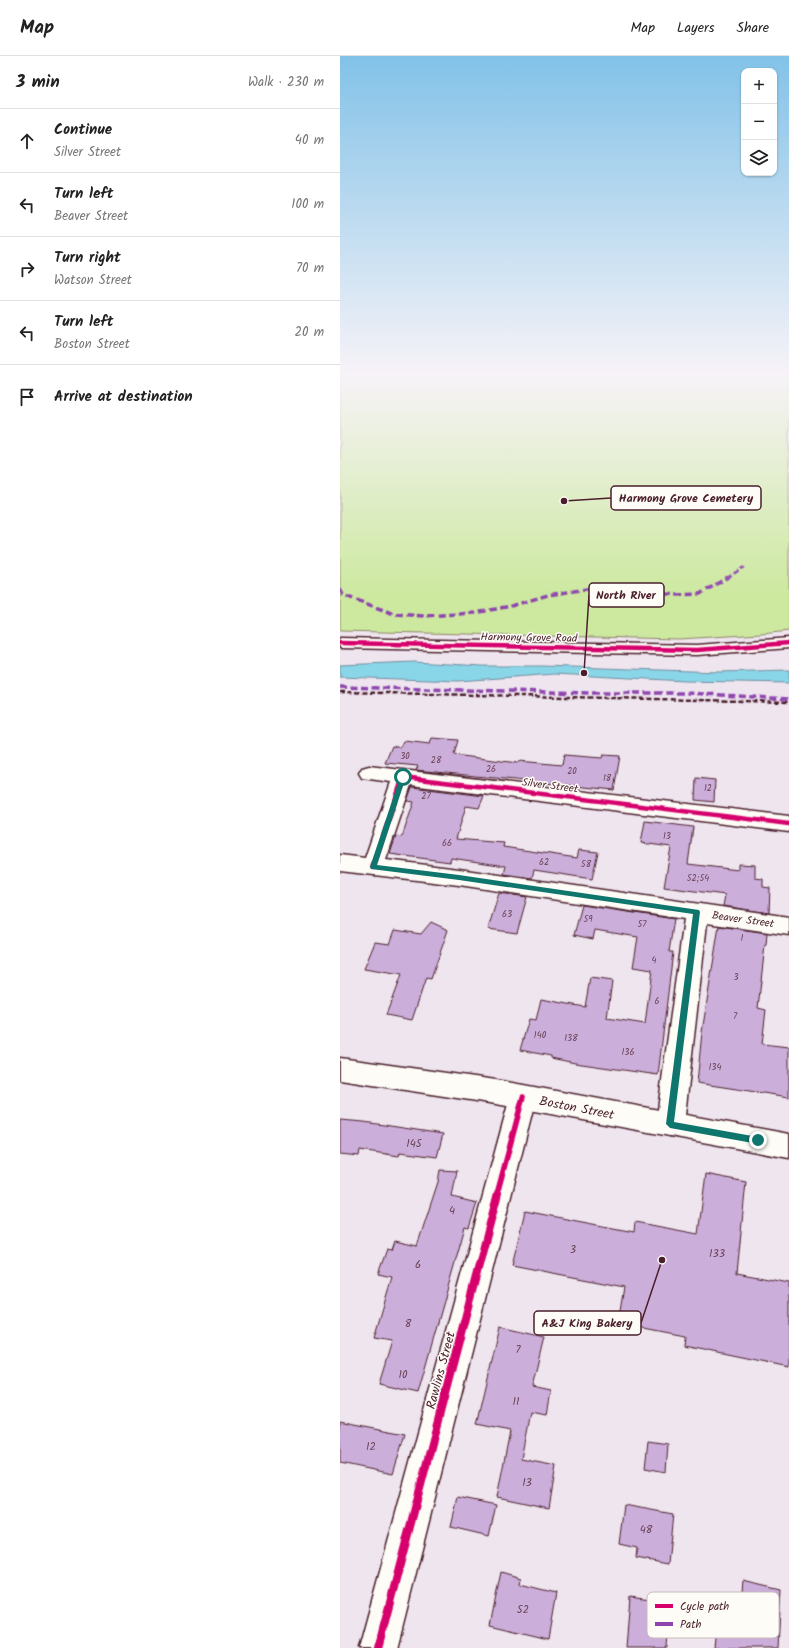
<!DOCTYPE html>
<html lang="en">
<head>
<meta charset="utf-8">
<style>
  body { margin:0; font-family:Kalam,sans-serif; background:#f6f6f6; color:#222 }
  .controls { position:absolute; right:12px; top:12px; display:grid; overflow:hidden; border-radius:8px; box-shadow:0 1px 3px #0004 }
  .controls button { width:36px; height:36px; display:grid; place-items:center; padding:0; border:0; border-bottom:1px solid #e0e0e0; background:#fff; color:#222; font:20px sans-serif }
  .stop { position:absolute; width:12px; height:12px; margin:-9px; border:3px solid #0f766e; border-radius:50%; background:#fff }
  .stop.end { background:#0f766e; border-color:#fff; box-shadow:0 1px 4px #0008 }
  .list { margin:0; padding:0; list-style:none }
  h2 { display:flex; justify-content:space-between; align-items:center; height:52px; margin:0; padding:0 16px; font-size:17px }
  h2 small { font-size:13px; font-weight:400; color:#767676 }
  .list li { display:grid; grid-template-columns:26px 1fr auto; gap:12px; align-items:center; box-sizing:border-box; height:64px; padding:0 16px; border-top:1px solid #e0e0e0 }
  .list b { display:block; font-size:15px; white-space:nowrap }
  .list p { margin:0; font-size:13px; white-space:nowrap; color:#767676 }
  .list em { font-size:13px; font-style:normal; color:#767676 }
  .icon { flex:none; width:22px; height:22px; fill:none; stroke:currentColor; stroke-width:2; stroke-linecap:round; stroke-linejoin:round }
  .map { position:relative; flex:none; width:449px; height:1592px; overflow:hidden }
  header { display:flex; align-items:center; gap:24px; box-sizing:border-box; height:56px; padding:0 20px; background:#fff; border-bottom:1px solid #e0e0e0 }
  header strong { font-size:19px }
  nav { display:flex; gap:22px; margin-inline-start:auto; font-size:14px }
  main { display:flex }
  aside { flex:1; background:#fff }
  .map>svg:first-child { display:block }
</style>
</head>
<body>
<header>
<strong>Map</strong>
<nav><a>Map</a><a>Layers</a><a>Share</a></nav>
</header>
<main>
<aside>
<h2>3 min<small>Walk · 230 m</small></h2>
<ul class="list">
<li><svg class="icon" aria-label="ahead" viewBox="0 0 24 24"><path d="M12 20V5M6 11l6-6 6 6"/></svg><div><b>Continue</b><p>Silver Street</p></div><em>40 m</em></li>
<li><svg class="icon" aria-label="left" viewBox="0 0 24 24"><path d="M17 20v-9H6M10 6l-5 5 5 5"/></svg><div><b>Turn left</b><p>Beaver Street</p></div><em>100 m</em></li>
<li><svg class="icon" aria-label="right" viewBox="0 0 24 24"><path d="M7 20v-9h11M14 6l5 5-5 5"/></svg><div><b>Turn right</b><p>Watson Street</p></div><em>70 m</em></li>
<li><svg class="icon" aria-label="left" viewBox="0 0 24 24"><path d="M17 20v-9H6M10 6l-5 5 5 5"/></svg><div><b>Turn left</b><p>Boston Street</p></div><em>20 m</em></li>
<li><svg class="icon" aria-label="arrive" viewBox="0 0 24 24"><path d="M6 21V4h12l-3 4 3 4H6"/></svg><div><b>Arrive at destination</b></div></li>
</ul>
</aside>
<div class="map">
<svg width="449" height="1592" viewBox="0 0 449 1592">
  <rect width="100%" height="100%" fill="#eee5ef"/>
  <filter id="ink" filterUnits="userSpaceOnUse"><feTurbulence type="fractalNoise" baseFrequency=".025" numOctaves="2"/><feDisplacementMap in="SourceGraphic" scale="8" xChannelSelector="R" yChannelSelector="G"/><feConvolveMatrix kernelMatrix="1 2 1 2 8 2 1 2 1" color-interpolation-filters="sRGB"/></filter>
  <g filter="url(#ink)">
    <path fill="#cde9a0" stroke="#8c8466" d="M 0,315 L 449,315 L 449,575 L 421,578 L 339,583 L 0,575 Z"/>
    <path fill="#8ad6e9" stroke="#708d9d" d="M 74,606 L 142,610 L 202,610 L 380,616 L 449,614 L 449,627 L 345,625 L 215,618 L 118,625 L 0,621 L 0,609 Z"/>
    <path fill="#ccaedb" stroke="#4a1f2b" d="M 92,682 L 118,684 L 114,699 L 178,707 L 179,705 L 222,709 L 224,699 L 262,702 L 263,699 L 280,700 L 274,734 L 76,714 L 78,710 L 45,707 L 52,690 L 61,691 L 64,685 L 90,688 Z
      M 356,722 L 375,724 L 374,746 L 355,744 Z
      M 72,731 L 144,740 L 139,752 L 126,750 L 116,783 L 164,787 L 163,791 L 237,802 L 239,794 L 258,796 L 252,823 L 194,814 L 192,822 L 164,818 L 166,810 L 111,802 L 110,806 L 50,798 L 56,780 L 62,781 L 74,746 L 67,745 Z
      M 305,765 L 353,771 L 348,808 L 398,814 L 398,808 L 415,809 L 415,822 L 423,823 L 423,831 L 430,832 L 429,857 L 383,850 L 385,839 L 324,831 L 331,791 L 301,787 Z
      M 159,837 L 187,841 L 177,877 L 148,873 Z
      M 242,849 L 334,863 L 329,896 L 333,896 L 318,1019 L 235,1007 L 211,1002 L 211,1000 L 180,994 L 189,963 L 196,964 L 201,943 L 245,951 L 250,922 L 272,925 L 267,962 L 305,968 L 312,914 L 293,911 L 298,881 L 255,874 L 253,883 L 234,879 Z
      M 91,866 L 108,874 L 91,923 L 86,922 L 72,964 L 46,959 L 61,919 L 24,913 L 35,886 L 50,888 L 55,874 L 81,878 Z
      M 379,870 L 427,877 L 426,889 L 425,889 L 418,952 L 426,954 L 422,988 L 449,991 L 449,1041 L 357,1027 L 362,976 Z
      M 0,1064 L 24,1066 L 103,1078 L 97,1101 L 60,1096 L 59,1100 L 20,1094 L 19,1100 L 0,1098 Z
      M 100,1114 L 117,1115 L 112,1141 L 137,1147 L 129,1172 L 125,1171 L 78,1337 L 39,1328 L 52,1285 L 34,1282 L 52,1221 L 38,1218 L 47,1193 L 52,1194 L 55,1185 L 77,1190 L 98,1126 Z
      M 366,1118 L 406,1126 L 397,1217 L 449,1227 L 449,1311 L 344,1289 L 345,1280 L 278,1267 L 284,1231 L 172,1209 L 185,1155 L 294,1176 L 295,1166 L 358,1178 Z
      M 160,1271 L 204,1281 L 192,1331 L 211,1335 L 207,1359 L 190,1356 L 181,1403 L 216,1410 L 209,1452 L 157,1441 L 170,1375 L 137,1368 Z
      M 0,1365 L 65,1378 L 53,1418 L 0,1407 Z
      M 308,1385 L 328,1388 L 326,1416 L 305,1412 Z
      M 118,1441 L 156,1449 L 149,1480 L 111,1471 Z
      M 284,1449 L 333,1458 L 328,1508 L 296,1502 L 297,1492 L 279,1488 Z
      M 161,1516 L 181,1522 L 180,1528 L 216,1537 L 208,1583 L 150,1569 Z
      M 403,1525 L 441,1534 L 438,1592 L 374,1592 L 377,1561 L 399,1567 Z
      M 290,1540 L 330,1546 L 327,1592 L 286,1592 Z"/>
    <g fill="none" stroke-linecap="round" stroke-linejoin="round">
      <g stroke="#4a1f2b" stroke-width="3">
        <path id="street" d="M 29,710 L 449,760 L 449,776 L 71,729 L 46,804 L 119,813 L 449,861 L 449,879 L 367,867 L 344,1068 L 340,1077 L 330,1080 L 320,1077 L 316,1068 L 344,863 L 119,829 L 0,815 L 0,799 L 25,802 L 51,726 L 22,722 L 19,717 L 22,712 Z
          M 183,1029 L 192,1033 L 196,1041 L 57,1592 L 19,1592 L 170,1041 L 174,1033 Z"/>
      </g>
      <g stroke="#4a1f2b" stroke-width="3">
        <path id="secondary" d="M 0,582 L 357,589 L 449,582 L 449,592 L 357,599 L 0,592 Z"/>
      </g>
      <g stroke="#4a1f2b" stroke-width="3">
        <path id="primary" d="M 0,1002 L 156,1024 L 449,1078 L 449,1102 L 156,1048 L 0,1024 Z"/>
      </g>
      <use href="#street" fill="#fdfcf7" fill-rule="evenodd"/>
      <use href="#secondary" fill="#fdfcf7" fill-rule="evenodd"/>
      <use href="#primary" fill="#fdfcf7" fill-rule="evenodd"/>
      <path stroke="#4a1f2b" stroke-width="2.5" stroke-dasharray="5 2.5" stroke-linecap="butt" d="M 0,636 L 449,646"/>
      <path stroke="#8e44ad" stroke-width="2.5" stroke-dasharray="5.5 2.5" stroke-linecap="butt" d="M 387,522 L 404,511"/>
      <path stroke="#8e44ad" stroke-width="3.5" stroke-dasharray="7 3.5" stroke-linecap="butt" d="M 0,533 L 3,539 L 54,558 L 83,560 L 135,557 L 171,550 L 208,539 L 247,533 L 303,535 L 336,539 L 360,538 L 388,521
        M 0,631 L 251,637 L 347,637 L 449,643"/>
      <g stroke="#fdfcf7" stroke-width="6">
        <path id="cycleway-far2" d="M 0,587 L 357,594 L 449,587
          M 40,790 L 63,721 L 449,768"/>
      </g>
      <g stroke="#fdfcf7" stroke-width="8">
        <path id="cycleway-far1" d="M 33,811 L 40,789
          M 157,1138 L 183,1041"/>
      </g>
      <g stroke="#fdfcf7" stroke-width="10">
        <path id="cycleway" d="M 38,1592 L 158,1137"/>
      </g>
      <use href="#cycleway-far2" stroke="#d6006c" stroke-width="4.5"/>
      <use href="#cycleway-far1" stroke="#d6006c" stroke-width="5.5"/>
      <use href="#cycleway" stroke="#d6006c" stroke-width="8"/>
    </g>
  </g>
  <linearGradient id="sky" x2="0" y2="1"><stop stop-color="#82c2e8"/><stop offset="0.59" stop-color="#f7f3f8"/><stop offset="1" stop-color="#f7f3f8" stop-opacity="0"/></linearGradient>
  <rect width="449" height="538" fill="url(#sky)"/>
  <path fill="#0f766e" d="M 63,719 L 66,721 L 37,809 L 119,819 L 359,854 L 360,856 L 334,1066 L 418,1081 L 421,1082 L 421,1087 L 418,1088 L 330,1072 L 326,1068 L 353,858 L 119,824 L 31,813 L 30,811 L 60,721 Z"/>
  <g text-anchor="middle" stroke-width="3" stroke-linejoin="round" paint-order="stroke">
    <g font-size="9" fill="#6a4357">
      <text x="65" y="703">30</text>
      <text x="96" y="707">28</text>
      <text x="151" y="716">26</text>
      <text x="232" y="718">20</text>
      <text x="267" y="725">18</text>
      <text x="368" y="735">12</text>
      <text x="86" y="743">27</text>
      <text x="327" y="783">13</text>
      <text x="107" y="790">66</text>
      <text x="204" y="809">62</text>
      <text x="246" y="811">58</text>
      <text x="358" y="825">52;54</text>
      <text x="167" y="861">63</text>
      <text x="248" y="866">59</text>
      <text x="302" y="871">57</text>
      <text x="402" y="885">1</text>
      <text x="314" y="907">4</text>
      <text x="396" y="924">3</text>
      <text x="317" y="948">6</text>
      <text x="395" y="963">7</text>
      <text x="200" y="982">140</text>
      <text x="231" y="985">138</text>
      <text x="288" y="999">136</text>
      <text x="375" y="1014">134</text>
    </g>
    <g font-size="11" fill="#4a1f2b" stroke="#fdfcf7">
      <text transform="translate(189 581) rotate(1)" y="4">Harmony Grove Road</text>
      <text transform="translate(210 729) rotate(7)" y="4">Silver Street</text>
      <text transform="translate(403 863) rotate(8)" y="4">Beaver Street</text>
    </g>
    <g font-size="11" fill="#6a4357">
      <text x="74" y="1091">145</text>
      <text x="112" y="1158">4</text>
      <text x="233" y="1197">3</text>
      <text x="377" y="1201">133</text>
      <text x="78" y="1212">6</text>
      <text x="68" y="1271">8</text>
      <text x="178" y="1297">7</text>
      <text x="63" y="1322">10</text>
      <text x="176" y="1349">11</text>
      <text x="31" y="1394">12</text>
      <text x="187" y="1430">13</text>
      <text x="306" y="1477">48</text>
      <text x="183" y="1557">52</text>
    </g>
    <g font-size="13" fill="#4a1f2b" stroke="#fdfcf7">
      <text transform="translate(237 1051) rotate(11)" y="5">Boston Street</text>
      <text transform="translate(100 1314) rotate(-75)" y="5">Rawlins Street</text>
    </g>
  </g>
  <rect x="307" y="1536" width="132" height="46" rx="6" fill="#fdfcf7" stroke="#c7baba" stroke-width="1"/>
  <rect x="315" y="1548" width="18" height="4" fill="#d6006c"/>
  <rect x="315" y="1566" width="18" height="4" fill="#8e44ad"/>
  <g font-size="11" fill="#4a1f2b">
    <text x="340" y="1554">Cycle path</text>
    <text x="340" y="1572">Path</text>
  </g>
  <path fill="none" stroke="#4a1f2b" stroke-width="1.5" d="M224 445L271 442M244 617L249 539M322 1204L301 1267"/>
  <g fill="#4a1f2b" stroke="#fdfcf7" stroke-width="1.5">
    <circle cx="224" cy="445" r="4"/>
    <circle cx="244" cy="617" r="4"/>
    <circle cx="322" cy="1204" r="4"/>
  </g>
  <g fill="#fdfcf7" stroke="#4a1f2b" stroke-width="1.5">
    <rect x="271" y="430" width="150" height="24" rx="4"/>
    <rect x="249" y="527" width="75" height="24" rx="4"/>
    <rect x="194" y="1255" width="107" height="24" rx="4"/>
  </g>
  <g font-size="12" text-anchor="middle" font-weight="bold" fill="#4a1f2b">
    <text x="346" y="446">Harmony Grove Cemetery</text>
    <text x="286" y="543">North River</text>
    <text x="247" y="1271">A&amp;J King Bakery</text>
  </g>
</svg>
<div class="controls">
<button>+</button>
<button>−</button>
<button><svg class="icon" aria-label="layers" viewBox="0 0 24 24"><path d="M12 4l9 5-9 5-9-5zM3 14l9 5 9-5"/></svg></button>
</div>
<div class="stop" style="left:63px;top:721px"></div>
<div class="stop end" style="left:418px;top:1084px"></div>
</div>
</main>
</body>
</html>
